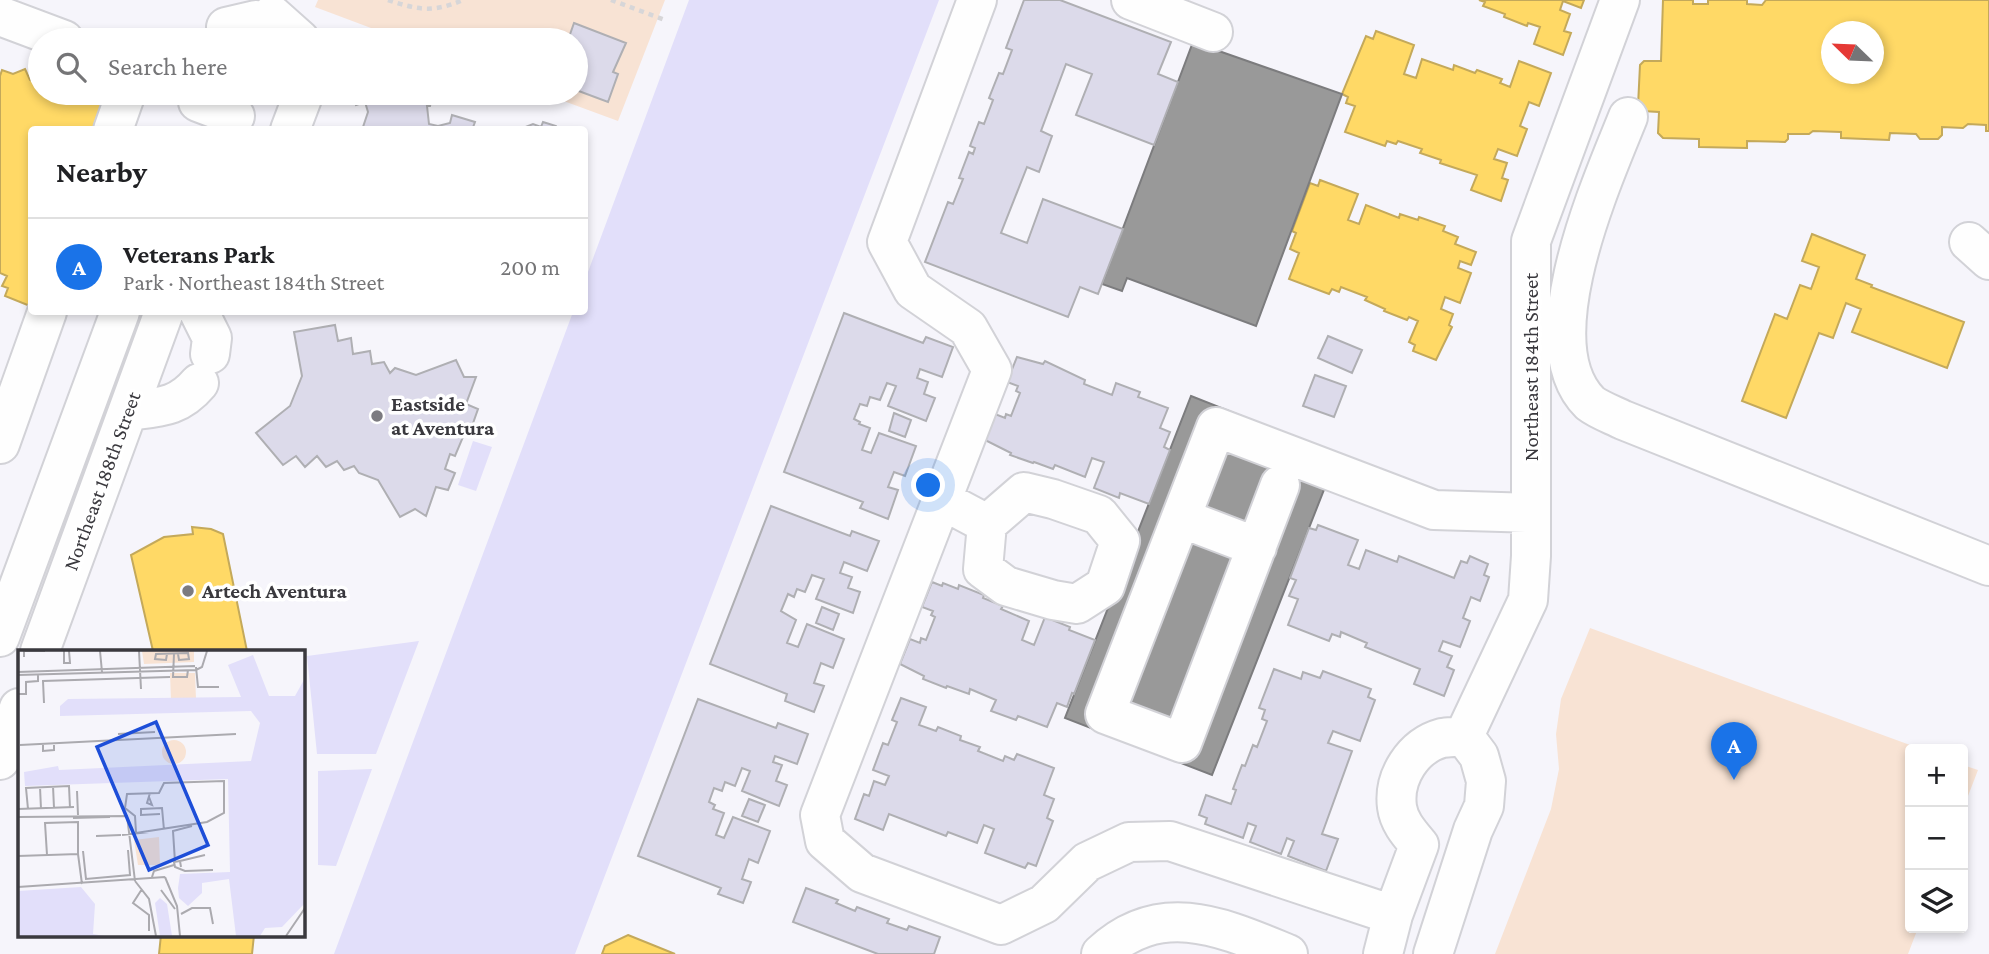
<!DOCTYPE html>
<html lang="en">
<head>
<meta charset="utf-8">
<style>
  body { margin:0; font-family:"Crimson Pro",serif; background:#f6f6f6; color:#202124 }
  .controls { position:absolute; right:21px; bottom:21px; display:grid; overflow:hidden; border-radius:7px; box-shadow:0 4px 10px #0003 }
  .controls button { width:63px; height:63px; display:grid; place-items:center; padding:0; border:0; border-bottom:2px solid #e0e0e0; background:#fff; color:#202124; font:35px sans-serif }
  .compass { position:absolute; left:1821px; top:21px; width:63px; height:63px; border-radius:50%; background:#fff; box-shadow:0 4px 10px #0003; rotate:293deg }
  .you { position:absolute; left:929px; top:486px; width:24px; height:24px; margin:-18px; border:5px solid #fff; border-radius:50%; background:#1a73e8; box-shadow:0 0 0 10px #1a73e833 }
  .badge { display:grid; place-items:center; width:46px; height:46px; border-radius:50%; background:#1a73e8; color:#fff; font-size:23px; font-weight:700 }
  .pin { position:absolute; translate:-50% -58px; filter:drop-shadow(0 2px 4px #0008) }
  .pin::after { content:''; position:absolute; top:37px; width:24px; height:21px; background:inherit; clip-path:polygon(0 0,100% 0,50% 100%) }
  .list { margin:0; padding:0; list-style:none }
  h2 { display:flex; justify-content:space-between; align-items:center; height:91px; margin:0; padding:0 28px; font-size:30px }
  h2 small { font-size:23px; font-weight:400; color:#757577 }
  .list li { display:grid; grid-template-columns:46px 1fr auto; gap:21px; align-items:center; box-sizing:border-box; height:98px; padding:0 28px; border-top:2px solid #e0e0e0 }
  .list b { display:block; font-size:26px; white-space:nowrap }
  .list p { margin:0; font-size:23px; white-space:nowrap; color:#757577 }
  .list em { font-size:23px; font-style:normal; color:#757577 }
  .icon { flex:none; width:38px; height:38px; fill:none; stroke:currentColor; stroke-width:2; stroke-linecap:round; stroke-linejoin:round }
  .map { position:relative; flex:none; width:1989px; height:954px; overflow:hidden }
  .search { position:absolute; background:#fff; box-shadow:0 4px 10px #0003; left:28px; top:28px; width:560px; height:77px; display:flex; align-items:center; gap:18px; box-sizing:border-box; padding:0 24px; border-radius:38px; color:#757577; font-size:26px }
  .panel { position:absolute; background:#fff; box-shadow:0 4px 10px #0003; left:28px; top:126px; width:560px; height:189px; border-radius:7px }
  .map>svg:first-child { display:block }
</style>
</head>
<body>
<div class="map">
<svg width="1989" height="954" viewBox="0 0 1989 954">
  <rect width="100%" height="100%" fill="#f6f5fb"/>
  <path fill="#f8e3d4" d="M 318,0 L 665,0 L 618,121 L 542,93 L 576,93 L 576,40 L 403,40 L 315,7 Z
    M 1590,628 L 1921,749 L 1910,749 L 1910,928 L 1918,928 L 1908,954 L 1495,954 L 1551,809 L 1559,769 L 1556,734 L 1561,699 Z
    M 1963,765 L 1978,770 L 1963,809 Z"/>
  <path fill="#e2dffa" d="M 689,0 L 939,0 L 575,954 L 334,954 L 573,312 L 584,312 L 585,280 Z
    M 473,441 L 492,447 L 476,491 L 458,485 Z
    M 419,641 L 376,754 L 317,754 L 307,656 Z
    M 372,769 L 336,866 L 318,865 L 318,771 Z"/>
  <path fill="#ffd966" stroke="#c4a95a" stroke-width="2" fill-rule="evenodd" d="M 1479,0 L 1584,0 L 1581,8 L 1563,1 L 1560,10 L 1570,14 L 1564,31 L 1571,33 L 1563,55 L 1534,44 L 1540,27 L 1528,23 L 1527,26 L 1504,17 L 1505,14 L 1483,6 L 1485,2 Z
    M 1663,0 L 1693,0 L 1693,4 L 1708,4 L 1708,0 L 1747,0 L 1747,4 L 1762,5 L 1766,0 L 1989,0 L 1989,131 L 1986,131 L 1986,125 L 1968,124 L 1963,128 L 1942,127 L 1942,135 L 1938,139 L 1920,139 L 1916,134 L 1890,133 L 1889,140 L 1841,138 L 1841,132 L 1813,131 L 1809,134 L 1788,134 L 1788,139 L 1785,142 L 1747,141 L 1747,148 L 1699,147 L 1699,139 L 1663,138 L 1658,133 L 1659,112 L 1642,111 L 1638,106 L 1640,65 L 1644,61 L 1661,61 ZM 1832,32 L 1874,32 L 1874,74 L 1832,74 Z
    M 1376,31 L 1414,45 L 1404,74 L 1416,78 L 1422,59 L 1453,70 L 1454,65 L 1475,73 L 1477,70 L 1502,79 L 1500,83 L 1510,87 L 1519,61 L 1551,73 L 1539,106 L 1529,102 L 1520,126 L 1527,129 L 1517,156 L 1498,149 L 1494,159 L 1507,163 L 1502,178 L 1508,180 L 1501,201 L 1471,190 L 1477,175 L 1440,163 L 1441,160 L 1420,153 L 1422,149 L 1398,141 L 1396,144 L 1387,141 L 1385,146 L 1345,132 L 1355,106 L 1346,103 L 1348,97 L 1342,94 L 1366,36 L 1373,39 Z
    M 25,69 L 30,80 L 40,84 L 40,93 L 108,93 L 96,130 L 32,130 L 30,306 L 5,296 L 8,288 L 2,286 L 7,276 L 0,273 L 0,76 L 2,70 L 13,74 Z
    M 1320,180 L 1358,194 L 1348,220 L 1359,224 L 1366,205 L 1399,218 L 1400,214 L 1418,220 L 1419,217 L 1445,226 L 1443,231 L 1458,237 L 1455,244 L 1476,252 L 1471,265 L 1460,261 L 1458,268 L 1471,273 L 1460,303 L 1445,297 L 1441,309 L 1453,314 L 1449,325 L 1452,327 L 1436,360 L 1413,351 L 1415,345 L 1409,342 L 1418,321 L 1409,317 L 1407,320 L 1384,311 L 1385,309 L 1365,300 L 1367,297 L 1341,287 L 1339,292 L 1332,289 L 1329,294 L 1289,279 L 1299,253 L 1290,249 L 1296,233 L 1292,231 L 1310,183 L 1318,186 Z
    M 1812,234 L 1865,255 L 1856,279 L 1872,285 L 1871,287 L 1964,322 L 1947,368 L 1852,332 L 1861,309 L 1846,303 L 1833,338 L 1819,333 L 1786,418 L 1742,401 L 1775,314 L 1787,319 L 1800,285 L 1811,289 L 1819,267 L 1802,261 Z
    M 192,527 L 211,529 L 223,534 L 247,651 L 153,651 L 131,555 L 164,537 L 193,534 Z
    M 161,935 L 254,935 L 252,954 L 159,954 Z
    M 628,935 L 675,954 L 602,954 L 605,946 Z"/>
  <path fill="#999" stroke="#7c7c7e" stroke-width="2" d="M 1193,42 L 1342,94 L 1256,326 L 1127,278 L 1122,291 L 1102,284 Z
    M 1191,396 L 1338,454 L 1212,775 L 1065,718 Z"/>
  <path fill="#dcdaea" stroke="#afafb3" stroke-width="2" d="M 1024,0 L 1060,0 L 1171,42 L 1158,74 L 1178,82 L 1154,145 L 1076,115 L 1092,74 L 1066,64 L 1041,131 L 1052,136 L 1039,172 L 1027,167 L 1001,233 L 1027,243 L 1043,199 L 1123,229 L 1098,294 L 1080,287 L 1068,317 L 925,262 L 948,202 L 953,204 L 963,179 L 959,178 L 969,152 L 973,154 L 975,148 L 970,146 L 979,122 L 984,124 L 993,100 L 989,98 L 999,73 L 1003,74 L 1012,50 L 1006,48 Z
    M 574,23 L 626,43 L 613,72 L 618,74 L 608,102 L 576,90 L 576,40 L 568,40 Z
    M 351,93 L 429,93 L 432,98 L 430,106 L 427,106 L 429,124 L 438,126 L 450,123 L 452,115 L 475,122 L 472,130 L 362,130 L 368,112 L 365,102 L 356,105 Z
    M 543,122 L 556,126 L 558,130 L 518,130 L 533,124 L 541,127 Z
    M 844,313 L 923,343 L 926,337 L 953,347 L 942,377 L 920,369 L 917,378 L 928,382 L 924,394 L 935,398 L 926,421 L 888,406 L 896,386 L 887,383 L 880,400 L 870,397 L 867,406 L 860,404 L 854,419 L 860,422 L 859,424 L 870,428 L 862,450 L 871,453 L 879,433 L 916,446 L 905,476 L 894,472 L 888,487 L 898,490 L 888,519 L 860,508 L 863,502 L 784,472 Z
    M 335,325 L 338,341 L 351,338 L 353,354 L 370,351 L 372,364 L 384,362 L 390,373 L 395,368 L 416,375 L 456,360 L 464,377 L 476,377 L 466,404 L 478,409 L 472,426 L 462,423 L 456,435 L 463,437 L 455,456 L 450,454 L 445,469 L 455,473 L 448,490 L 436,487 L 426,516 L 415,509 L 400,517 L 378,480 L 359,473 L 354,466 L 344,470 L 337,461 L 326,467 L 317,456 L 305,467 L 296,456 L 283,465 L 256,433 L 290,406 L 302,376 L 294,332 Z
    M 1328,336 L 1362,350 L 1352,373 L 1318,358 Z
    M 1017,357 L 1043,364 L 1045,361 L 1085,380 L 1084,384 L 1112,395 L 1116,383 L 1140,392 L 1138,397 L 1168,408 L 1160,428 L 1170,432 L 1164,447 L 1170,450 L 1149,504 L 1120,493 L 1119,498 L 1094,488 L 1104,462 L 1092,458 L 1085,477 L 1055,465 L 1053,469 L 1034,462 L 1033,463 L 1010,455 L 1011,453 L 985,440 L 995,414 L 1005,418 L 1006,414 L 1011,416 L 1020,393 L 1016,391 L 1018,386 L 1007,382 Z
    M 1315,375 L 1346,386 L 1334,417 L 1303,406 Z
    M 894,413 L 911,420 L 905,437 L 889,431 Z
    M 771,506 L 850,536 L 852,531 L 879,541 L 867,571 L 844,562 L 840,573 L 852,577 L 848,588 L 860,592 L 853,613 L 816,599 L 824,579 L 812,575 L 805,592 L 797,589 L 794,597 L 788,594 L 781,611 L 796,620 L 787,643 L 798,647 L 807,624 L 844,639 L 833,668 L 821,663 L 814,683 L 824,686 L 814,712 L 785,701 L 787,694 L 710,664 Z
    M 1318,525 L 1358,540 L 1348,565 L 1359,569 L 1366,550 L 1397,562 L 1399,556 L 1454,578 L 1461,561 L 1467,563 L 1470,556 L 1488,564 L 1484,575 L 1489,577 L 1480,601 L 1471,597 L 1463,618 L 1470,621 L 1460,647 L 1443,641 L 1439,651 L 1452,656 L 1447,667 L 1454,670 L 1444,696 L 1414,684 L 1420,669 L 1365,647 L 1367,643 L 1341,632 L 1340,637 L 1332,634 L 1329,641 L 1288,625 L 1298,599 L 1289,596 L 1296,580 L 1290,578 L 1309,528 L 1316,530 Z
    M 932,582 L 942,586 L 943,583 L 958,589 L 959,585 L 984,595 L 983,598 L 1003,606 L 1001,609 L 1029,621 L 1022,640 L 1034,645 L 1045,617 L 1070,627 L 1069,630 L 1095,640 L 1074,694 L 1072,693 L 1067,707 L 1057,703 L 1047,727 L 1018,716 L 1016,720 L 991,711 L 996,700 L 970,689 L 969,694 L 947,686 L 946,688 L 923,679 L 924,676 L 900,664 L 910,639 L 920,643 L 921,638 L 926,640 L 935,617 L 931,615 L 933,611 L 922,607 Z
    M 822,607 L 839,614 L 833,630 L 816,623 Z
    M 1274,669 L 1301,679 L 1303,672 L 1320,678 L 1323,671 L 1371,689 L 1368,697 L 1375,700 L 1360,741 L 1333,731 L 1328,743 L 1352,751 L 1322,834 L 1338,839 L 1326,871 L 1288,856 L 1294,841 L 1287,838 L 1281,854 L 1250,842 L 1256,826 L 1248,823 L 1243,838 L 1205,824 L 1207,818 L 1199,815 L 1206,795 L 1231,804 L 1236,790 L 1233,789 L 1242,765 L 1245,766 L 1253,745 L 1257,747 L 1267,721 L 1262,719 L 1265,710 L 1259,708 Z
    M 901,698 L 926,707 L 919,725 L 936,731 L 938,727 L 961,736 L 960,740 L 980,747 L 978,751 L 1003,761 L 1005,756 L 1014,760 L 1017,754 L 1054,768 L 1044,795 L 1054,799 L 1047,818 L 1053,821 L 1036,866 L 1028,863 L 1025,868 L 985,853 L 994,829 L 984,825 L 977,843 L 948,832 L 946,836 L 889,814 L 883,830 L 855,819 L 864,794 L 869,796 L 874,781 L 885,785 L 889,776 L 873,770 L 883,743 L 888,745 L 897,722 L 892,720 Z
    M 698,699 L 776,728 L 778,723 L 808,734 L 797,764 L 775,756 L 773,762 L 782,765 L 776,781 L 787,785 L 779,806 L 742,791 L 750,771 L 742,768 L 735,786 L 725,782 L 722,791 L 714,788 L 709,802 L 715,805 L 713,809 L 724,813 L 716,835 L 724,838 L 733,817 L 770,831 L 758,863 L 749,859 L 742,879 L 751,882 L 743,903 L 718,894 L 721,888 L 638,856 Z
    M 749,799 L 765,805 L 758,822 L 742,816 Z
    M 806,888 L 838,900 L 836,903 L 855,911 L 857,907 L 889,919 L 887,923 L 907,930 L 909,926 L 940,937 L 934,954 L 878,954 L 793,922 Z"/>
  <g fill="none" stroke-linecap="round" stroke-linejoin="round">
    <g stroke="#d2d2d7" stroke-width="42">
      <path id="minor" d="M 977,0 L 887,242 L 913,290 L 968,328 L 992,370 L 820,815 L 825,841 L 862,873 L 1001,925 L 1044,904 L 1087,862 L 1129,842 L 1170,841 L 1393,915
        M 1131,0 L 1213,32
        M 272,15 L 300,40
        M 0,16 L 64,40
        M 226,27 L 256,20 L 269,24
        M 198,102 L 235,116
        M 1628,117 C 1602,182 1529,343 1590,403 C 1599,410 1613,415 1623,420 L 1989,566
        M 113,130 L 126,93
        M 290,130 L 304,93
        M 1969,242 L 1989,260
        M 199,312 L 212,338 L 210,354
        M 128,411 C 159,407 178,408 199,383
        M 0,444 L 47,312
        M 1280,485 L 1182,743 L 1105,714 L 1216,427 L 1434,510 L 1531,513
        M 942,500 L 987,524 L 983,569 L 1006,586 L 1053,600 L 1077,604 L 1105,586 L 1120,541 L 1099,515 L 1053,499 L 1024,492 L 987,524
        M 1181,518 L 1257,547
        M 0,637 L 120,312
        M 40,651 L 164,312
        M 1464,736 L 1528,600 L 1531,556 L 1531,241 L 1620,0
        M 0,760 L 19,708
        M 1101,954 C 1161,898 1224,928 1288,954
        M 1383,954 L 1393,915 L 1419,845 C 1409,833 1399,822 1397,807 C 1393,777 1413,746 1442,738 C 1448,737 1457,737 1464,736
        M 1433,954 L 1473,830 L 1484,806 L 1486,781 L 1479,756 L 1464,736"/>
    </g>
    <path stroke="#d7d6d8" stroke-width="4.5" stroke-dasharray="5 5" stroke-linecap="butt" d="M 388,0 C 419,10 432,13 463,0
      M 611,0 L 665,20"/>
    <use href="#minor" stroke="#fefefe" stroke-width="38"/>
  </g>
  <g fill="#7c7b80" stroke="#fff" stroke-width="2.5">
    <circle cx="377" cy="416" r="7"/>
    <circle cx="188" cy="591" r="7"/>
  </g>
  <g text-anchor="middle" stroke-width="7" stroke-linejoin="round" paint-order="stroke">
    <g font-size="21" fill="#3a393e" stroke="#fff">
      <text transform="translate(1531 367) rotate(-90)" y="7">Northeast 184th Street</text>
      <text transform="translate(102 481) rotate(-70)" y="7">Northeast 188th Street</text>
    </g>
    <g font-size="21" font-weight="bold" fill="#3a393e" stroke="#fff" text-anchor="start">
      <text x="391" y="411">Eastside<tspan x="391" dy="24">at Aventura</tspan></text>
      <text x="202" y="598">Artech Aventura</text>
    </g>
  </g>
  <g transform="translate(18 650)">
    <rect width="287" height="287" fill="#f6f5fb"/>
    <path d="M 124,1 L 176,1 L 176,12 L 126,14 ZM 152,23 L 177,23 L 178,49 L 153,50 ZM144 102a12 12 0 1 1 24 0a12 12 0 1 1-24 0ZM 141,187 L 142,215 L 120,215 L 116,190 Z" fill="#f8e3d4"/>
    <path d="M 235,5 L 251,46 L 277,46 L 287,28 L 287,253 L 264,277 L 247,278 L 242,286 L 218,286 L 211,229 L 184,233 L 184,243 L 170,256 L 161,248 L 160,238 L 162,224 L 212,222 L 210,129 L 7,136 L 6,122 L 40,116 L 41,120 L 233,111 L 242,73 L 233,61 L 42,66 L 42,56 L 50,49 L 223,47 L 210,15 ZM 63,237 L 77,254 L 75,284 L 86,286 L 0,286 L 0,241 ZM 142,248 L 149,254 L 154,286 L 142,286 L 137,253 Z" fill="#e2dffa"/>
    <path fill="none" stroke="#abaaaf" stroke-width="2" d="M 46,1 L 46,13 L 52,13 L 51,1M 82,1 L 84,22M 121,1 L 123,39M 149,4 L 148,10 L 137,9 L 138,4 L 170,3 L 171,9 L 161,10 L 160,4M 156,4 L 155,27 L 169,27 L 170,20M 6,7 L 6,1 L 27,1M 178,17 L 180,37 L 201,37M 0,22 L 177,16M 0,25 L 178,20 L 184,17 L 189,1M 0,41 L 0,111M 0,44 L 8,44 L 8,32 L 20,31 L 20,25M 26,53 L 25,31 L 152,27M 100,84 L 137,82M 2,95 L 218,84M 25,95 L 25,101 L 36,100 L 36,95M 35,136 L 36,158M 22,137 L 23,159M 59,141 L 60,165M 131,147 L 134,155 L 129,153 L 132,143M 0,159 L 56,157M 10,159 L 8,138 L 51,136 L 52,158M 142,164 L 123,165 L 123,159 L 144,158 L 146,180M 0,167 L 109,166 L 117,231M 55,168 L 92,167M 104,185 L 131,182M 105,185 L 189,172 L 206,163 L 206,131 L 146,133 L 141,143 L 109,144 L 107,158 L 117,166 L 118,182M 78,186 L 103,185M 65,201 L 68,229 L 112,225 L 110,200M 29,205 L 27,173 L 60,172 L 60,204M 0,206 L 60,204 L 64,234M 162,211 L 187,205M 157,212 L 155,181 L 174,176M 163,217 L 162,211 L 156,212 L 157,217 L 167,221 L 195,220M 134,227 L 136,221 L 156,215M 147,227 L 159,256 L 162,286M 117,231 L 131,249 L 138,286M 0,237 L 147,227M 124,239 L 115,253 L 131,265 L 131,281M 143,240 L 157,259M 163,264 L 174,258 L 192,258 L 195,274M 268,286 L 287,258"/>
    <path fill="#1d4ed8" fill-opacity="0.15" stroke="#1d4ed8" stroke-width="3.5" d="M 138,72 L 190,195 L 131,220 L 79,97 Z"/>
    <rect width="287" height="287" fill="none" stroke="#3a393e" stroke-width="3.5"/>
  </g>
</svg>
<div class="controls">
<button>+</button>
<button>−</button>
<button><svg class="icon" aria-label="layers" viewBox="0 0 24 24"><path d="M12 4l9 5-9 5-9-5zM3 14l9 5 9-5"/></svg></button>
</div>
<svg class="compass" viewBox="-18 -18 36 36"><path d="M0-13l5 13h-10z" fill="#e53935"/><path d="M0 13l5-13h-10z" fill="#757577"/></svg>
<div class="you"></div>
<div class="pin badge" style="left:1734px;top:780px">A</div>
<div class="search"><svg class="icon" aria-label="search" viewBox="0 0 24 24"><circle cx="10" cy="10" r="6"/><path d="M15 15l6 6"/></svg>Search here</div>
<section class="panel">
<h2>Nearby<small></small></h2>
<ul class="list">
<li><span class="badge">A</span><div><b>Veterans Park</b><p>Park · Northeast 184th Street</p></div><em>200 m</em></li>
</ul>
</section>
</div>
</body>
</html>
